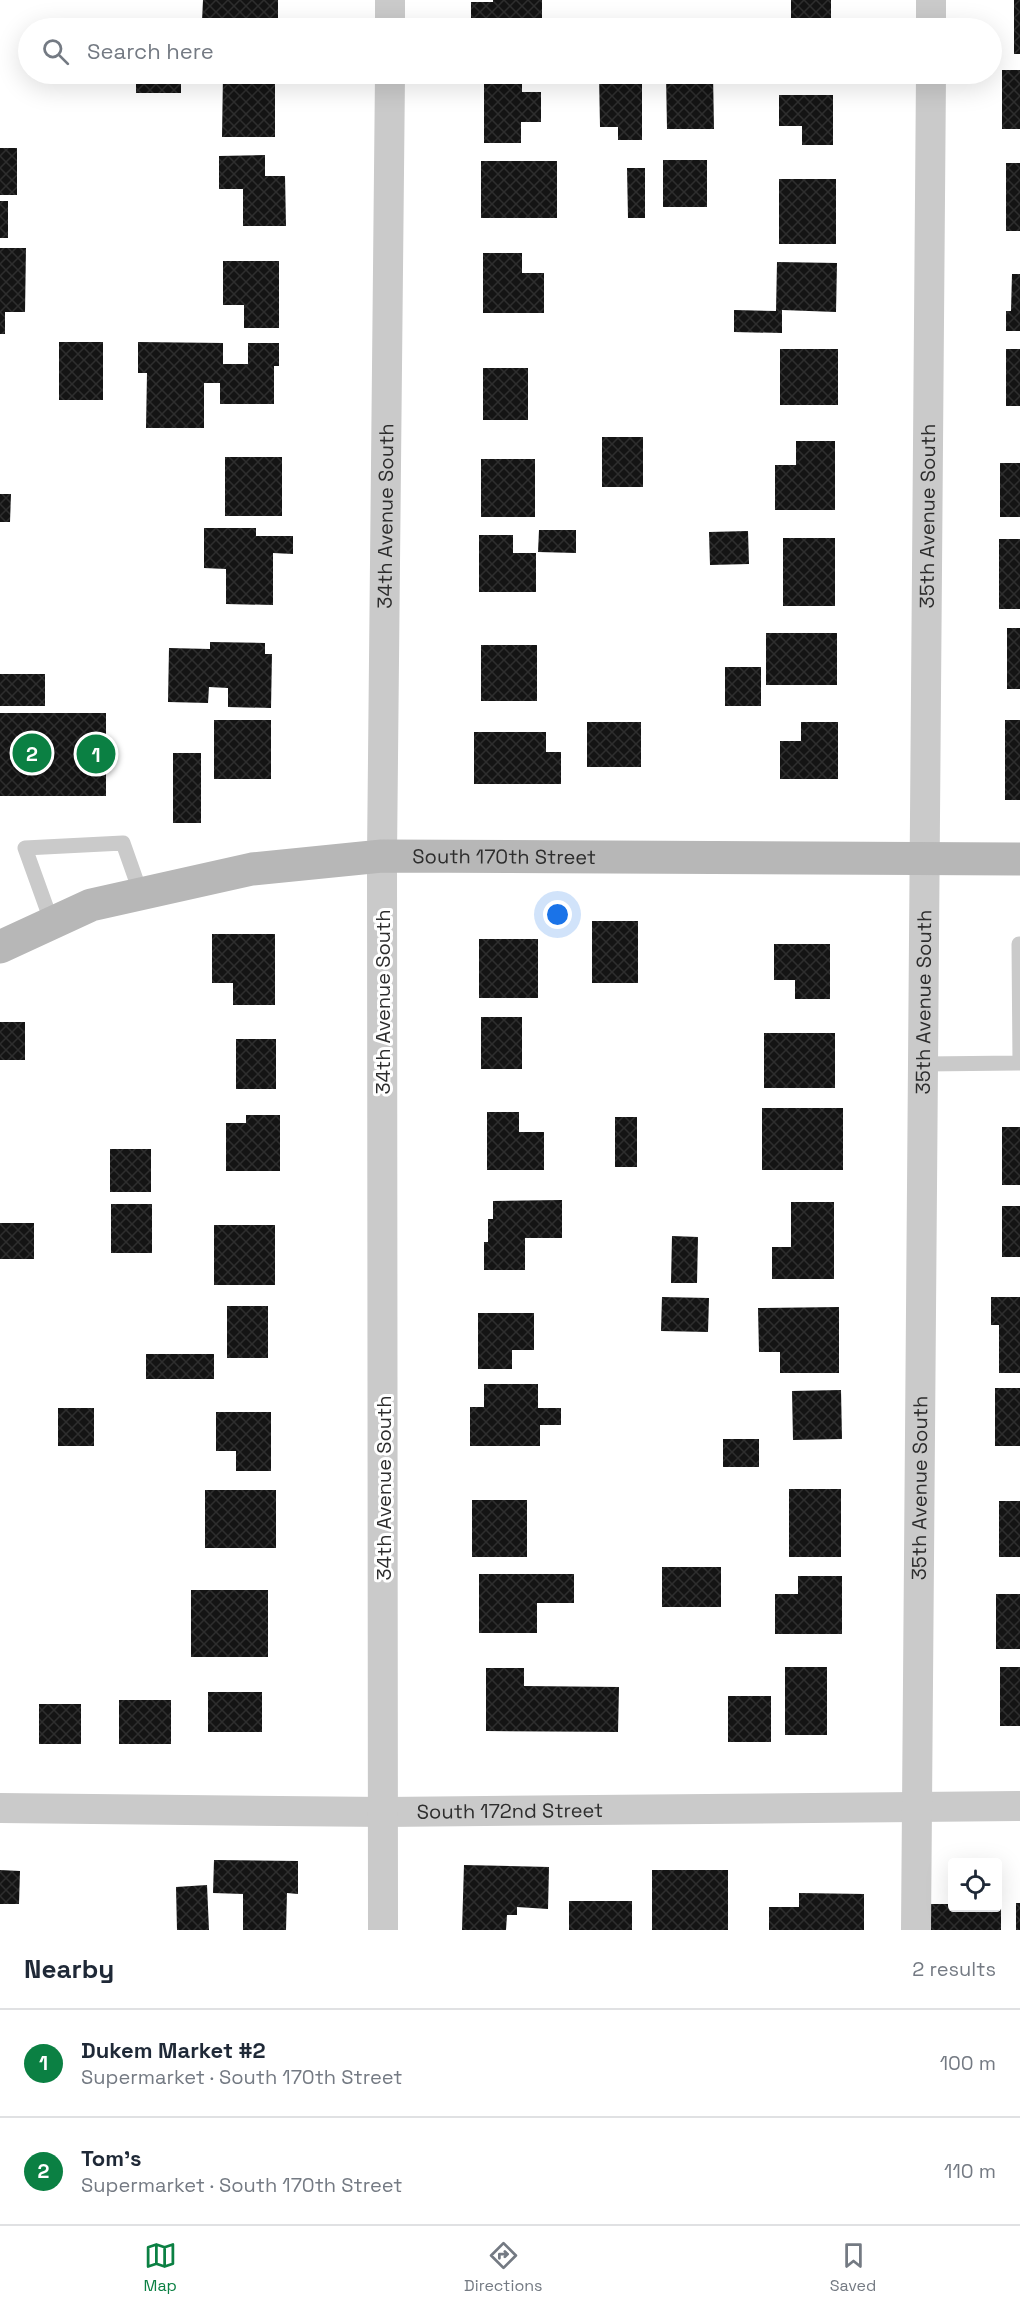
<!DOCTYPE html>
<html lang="en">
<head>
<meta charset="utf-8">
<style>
  body { margin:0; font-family:"Space Grotesk",sans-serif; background:#f2f2f3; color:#1f2937 }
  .controls { position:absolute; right:18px; bottom:18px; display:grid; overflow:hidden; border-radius:6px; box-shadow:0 6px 24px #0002 }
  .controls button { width:54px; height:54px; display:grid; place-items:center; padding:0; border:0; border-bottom:2px solid #e0e1e3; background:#fff; color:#1f2937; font:30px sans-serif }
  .you { position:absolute; left:558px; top:915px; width:21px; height:21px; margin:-15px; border:4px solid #fff; border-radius:50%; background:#1a73e8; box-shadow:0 0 0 9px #1a73e833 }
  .badge { display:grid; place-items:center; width:39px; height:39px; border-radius:50%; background:#0b8043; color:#fff; font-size:20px; font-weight:700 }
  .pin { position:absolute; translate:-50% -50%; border:3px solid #fff; box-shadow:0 2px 6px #0006 }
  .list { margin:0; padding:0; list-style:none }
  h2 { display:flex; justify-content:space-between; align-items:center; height:78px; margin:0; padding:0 24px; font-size:26px }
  h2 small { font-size:20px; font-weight:400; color:#747a83 }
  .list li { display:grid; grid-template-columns:39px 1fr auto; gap:18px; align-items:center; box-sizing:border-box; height:108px; padding:0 24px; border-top:2px solid #e0e1e3 }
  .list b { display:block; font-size:22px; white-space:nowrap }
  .list p { margin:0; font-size:20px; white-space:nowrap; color:#747a83 }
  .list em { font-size:20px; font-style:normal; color:#747a83 }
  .icon { flex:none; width:33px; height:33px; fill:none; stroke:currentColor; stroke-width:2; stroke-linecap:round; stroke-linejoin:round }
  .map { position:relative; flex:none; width:1020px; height:1930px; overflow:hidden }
  .search { position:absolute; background:#fff; box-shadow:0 6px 24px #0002; left:18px; right:18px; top:18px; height:66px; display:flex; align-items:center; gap:15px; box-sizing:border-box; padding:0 21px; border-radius:33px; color:#747a83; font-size:22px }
  .sheet { height:294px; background:#fff }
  nav { display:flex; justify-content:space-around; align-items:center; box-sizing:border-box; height:84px; border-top:2px solid #e0e1e3; background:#fff; font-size:16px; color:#747a83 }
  nav a { display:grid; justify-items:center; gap:3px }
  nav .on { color:#0b8043 }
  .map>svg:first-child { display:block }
</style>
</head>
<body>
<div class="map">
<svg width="1020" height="1930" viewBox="0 0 1020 1930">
  <defs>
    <pattern id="building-cross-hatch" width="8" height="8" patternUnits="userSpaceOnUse" patternTransform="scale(1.5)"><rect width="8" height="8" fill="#141414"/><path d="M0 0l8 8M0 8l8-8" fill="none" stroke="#2e2e2e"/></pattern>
  </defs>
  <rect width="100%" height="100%" fill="#fff"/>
  <path fill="url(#building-cross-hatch)" d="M 203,0 L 278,0 L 278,21 L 202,21 Z
    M 493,0 L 542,0 L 542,28 L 471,28 L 471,2 L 493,2 Z
    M 791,0 L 831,0 L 831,28 L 791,28 Z
    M 1014,0 L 1020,0 L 1020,54 L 1014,54 Z
    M 1002,70 L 1020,70 L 1020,129 L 1002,129 Z
    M 136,74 L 181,74 L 181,93 L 136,93 Z
    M 223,74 L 275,74 L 275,137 L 222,137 Z
    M 484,74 L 522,74 L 522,92 L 541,92 L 541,122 L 521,122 L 521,143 L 484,143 Z
    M 599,74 L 642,74 L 642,140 L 618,140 L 618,127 L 600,127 Z
    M 666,74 L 713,74 L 714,129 L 667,129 Z
    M 779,95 L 833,95 L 833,145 L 802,145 L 802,126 L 779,126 Z
    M 0,148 L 17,148 L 17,195 L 0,195 Z
    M 265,155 L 265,176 L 285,176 L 286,226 L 243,226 L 243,189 L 219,189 L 219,156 Z
    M 663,160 L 707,160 L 707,207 L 663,207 Z
    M 481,161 L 557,161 L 557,218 L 481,218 Z
    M 1006,163 L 1020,163 L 1020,231 L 1006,231 Z
    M 627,168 L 645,168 L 645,218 L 628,218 Z
    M 779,179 L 836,179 L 836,244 L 779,244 Z
    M 0,201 L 8,201 L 8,238 L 0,238 Z
    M 0,248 L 26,248 L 25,312 L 5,312 L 5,334 L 0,334 Z
    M 483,253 L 522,253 L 522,273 L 544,273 L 544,313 L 483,313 Z
    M 223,261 L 279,261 L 279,328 L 244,328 L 244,305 L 223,305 Z
    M 777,262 L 837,263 L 836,312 L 782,310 L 782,333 L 734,332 L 734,310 L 776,311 Z
    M 1012,274 L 1020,274 L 1020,331 L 1006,331 L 1006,311 L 1011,311 Z
    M 59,342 L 103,342 L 103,400 L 59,400 Z
    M 138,342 L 223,343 L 223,364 L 248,364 L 248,343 L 279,343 L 279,366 L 274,366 L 274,404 L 220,404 L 220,383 L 204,383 L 204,428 L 146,428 L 147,373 L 138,373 Z
    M 780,349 L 838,349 L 838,405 L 780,405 Z
    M 1006,349 L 1020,349 L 1020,406 L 1006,406 Z
    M 483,368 L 528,368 L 528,420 L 483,420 Z
    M 602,437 L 643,437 L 643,487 L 602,487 Z
    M 796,441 L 835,441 L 835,510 L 775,510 L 775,465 L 796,465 Z
    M 225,457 L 282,457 L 282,516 L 225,516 Z
    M 481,459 L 535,459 L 535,517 L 481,517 Z
    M 1000,463 L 1020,463 L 1020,517 L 1000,517 Z
    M 0,494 L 11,494 L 10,522 L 0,522 Z
    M 204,528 L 256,528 L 256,536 L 293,536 L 293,554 L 273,553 L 273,605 L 226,604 L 226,569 L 204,568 Z
    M 539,530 L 576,530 L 576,553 L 538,552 Z
    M 748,531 L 749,564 L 710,565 L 709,532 Z
    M 479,535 L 513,535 L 513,553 L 536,553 L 536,592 L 479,592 Z
    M 783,538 L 835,538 L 835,606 L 783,606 Z
    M 999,539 L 1020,539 L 1020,609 L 999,609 Z
    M 1007,628 L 1020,628 L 1020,689 L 1007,689 Z
    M 766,633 L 837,633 L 837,685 L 766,685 Z
    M 210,642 L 265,643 L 265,654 L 272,654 L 271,708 L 228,707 L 228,688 L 209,687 L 208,703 L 168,702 L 169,648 L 210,649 Z
    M 481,645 L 537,645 L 537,701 L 481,701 Z
    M 725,667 L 761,667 L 761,706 L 725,706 Z
    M 0,674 L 45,674 L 45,706 L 0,706 Z
    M 0,713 L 106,713 L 106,796 L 0,796 Z
    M 214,720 L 271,720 L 271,779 L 214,779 Z
    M 1005,720 L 1020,720 L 1020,800 L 1005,800 Z
    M 587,722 L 641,722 L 641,767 L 587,767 Z
    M 801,722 L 838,722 L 838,779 L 780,779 L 780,741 L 801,741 Z
    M 474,732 L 546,732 L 546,752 L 561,752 L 561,784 L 474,784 Z
    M 173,753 L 201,753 L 201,823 L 173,823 Z
    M 592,921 L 638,921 L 638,983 L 592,983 Z
    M 212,934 L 275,934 L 275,1005 L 233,1005 L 233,983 L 212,983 Z
    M 479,939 L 538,939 L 538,998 L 479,998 Z
    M 774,944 L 830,944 L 830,999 L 795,999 L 795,980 L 774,980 Z
    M 481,1017 L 522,1017 L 522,1069 L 481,1069 Z
    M 0,1022 L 25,1022 L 25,1060 L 0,1060 Z
    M 764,1033 L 835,1033 L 835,1088 L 764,1088 Z
    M 236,1039 L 276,1039 L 276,1089 L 236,1089 Z
    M 762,1108 L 843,1108 L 843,1170 L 762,1170 Z
    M 487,1112 L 519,1112 L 519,1132 L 544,1132 L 544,1170 L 487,1170 Z
    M 246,1115 L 280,1115 L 280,1171 L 226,1171 L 226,1123 L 246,1123 Z
    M 615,1117 L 637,1117 L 637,1167 L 615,1167 Z
    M 1002,1127 L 1020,1127 L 1020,1185 L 1002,1185 Z
    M 110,1149 L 151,1149 L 151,1192 L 110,1192 Z
    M 562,1200 L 562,1238 L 525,1238 L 525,1270 L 484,1270 L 484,1242 L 488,1242 L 488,1219 L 493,1219 L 493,1201 Z
    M 791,1202 L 834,1202 L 834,1279 L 772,1279 L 772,1247 L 791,1247 Z
    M 111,1204 L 152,1204 L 152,1253 L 111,1253 Z
    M 1002,1206 L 1020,1206 L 1020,1257 L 1002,1257 Z
    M 0,1223 L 34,1223 L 34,1259 L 0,1259 Z
    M 214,1225 L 275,1225 L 275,1285 L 214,1285 Z
    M 672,1236 L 698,1237 L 697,1283 L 671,1283 Z
    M 662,1297 L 709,1298 L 708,1332 L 661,1331 Z
    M 991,1297 L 1020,1297 L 1020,1373 L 999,1373 L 999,1325 L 991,1325 Z
    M 227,1306 L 268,1306 L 268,1358 L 227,1358 Z
    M 839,1307 L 839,1373 L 780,1373 L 780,1352 L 759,1352 L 758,1308 Z
    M 478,1313 L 534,1313 L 534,1350 L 512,1350 L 512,1369 L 478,1369 Z
    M 146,1354 L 214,1354 L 214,1379 L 146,1379 Z
    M 484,1384 L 538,1384 L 538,1408 L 561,1408 L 561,1425 L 540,1425 L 540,1446 L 470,1446 L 470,1407 L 484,1407 Z
    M 995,1388 L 1020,1388 L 1020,1446 L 995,1446 Z
    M 841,1390 L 842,1439 L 793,1440 L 792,1391 Z
    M 58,1408 L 94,1408 L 94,1446 L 58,1446 Z
    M 216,1412 L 271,1412 L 271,1471 L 236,1471 L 236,1451 L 216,1451 Z
    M 723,1439 L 759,1439 L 759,1467 L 723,1467 Z
    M 789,1489 L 841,1489 L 841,1557 L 789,1557 Z
    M 205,1490 L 276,1490 L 276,1548 L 205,1548 Z
    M 472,1500 L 527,1500 L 527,1557 L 472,1557 Z
    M 999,1501 L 1020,1501 L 1020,1557 L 999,1557 Z
    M 662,1567 L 721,1567 L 721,1607 L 662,1607 Z
    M 479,1574 L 574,1574 L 574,1603 L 537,1603 L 537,1633 L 479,1633 Z
    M 798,1576 L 842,1576 L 842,1634 L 775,1634 L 775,1594 L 798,1594 Z
    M 191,1590 L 268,1590 L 268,1657 L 191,1657 Z
    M 996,1594 L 1020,1594 L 1020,1649 L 996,1649 Z
    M 785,1667 L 827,1667 L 827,1735 L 785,1735 Z
    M 1000,1667 L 1020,1667 L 1020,1726 L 1000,1726 Z
    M 486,1668 L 524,1668 L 524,1686 L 619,1687 L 618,1732 L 486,1731 Z
    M 208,1692 L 262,1692 L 262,1732 L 208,1732 Z
    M 728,1696 L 771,1696 L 771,1742 L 728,1742 Z
    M 119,1700 L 171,1700 L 171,1744 L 119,1744 Z
    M 39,1704 L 81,1704 L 81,1744 L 39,1744 Z
    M 214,1860 L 298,1861 L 298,1894 L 287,1893 L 286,1930 L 243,1930 L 243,1894 L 213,1893 Z
    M 464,1865 L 549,1867 L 548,1909 L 517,1907 L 517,1915 L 507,1915 L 506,1930 L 462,1930 Z
    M 0,1870 L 20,1871 L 19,1904 L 0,1904 Z
    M 652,1870 L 728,1870 L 728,1930 L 652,1930 Z
    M 207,1885 L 209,1930 L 177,1930 L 176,1887 Z
    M 799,1893 L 864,1894 L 864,1930 L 769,1930 L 769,1907 L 799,1907 Z
    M 569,1901 L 632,1901 L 632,1930 L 569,1930 Z
    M 1016,1903 L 1020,1903 L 1020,1930 L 1016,1930 Z
    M 930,1904 L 952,1904 L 952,1908 L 998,1908 L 998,1904 L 1001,1904 L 1001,1930 L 930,1930 Z"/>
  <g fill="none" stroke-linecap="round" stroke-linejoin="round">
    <path stroke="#cacaca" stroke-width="15" d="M 52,923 L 25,848 L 123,843 L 141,894
      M 924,1064 L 1020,1063 L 1019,944"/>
    <g stroke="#cacaca" stroke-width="30">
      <path d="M 390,28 L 390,0"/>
      <path d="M 931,28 L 931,0"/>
      <path id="s1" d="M 0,1808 L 385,1812 L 1020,1806"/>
      <path id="s2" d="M 383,1930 L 382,856 L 390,74"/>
      <path id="s3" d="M 916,1930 L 931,74"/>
    </g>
    <path stroke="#b7b7b7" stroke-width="33" id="s4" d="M 0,947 L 91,905 L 252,869 L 382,856 L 1020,859"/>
  </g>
  <g text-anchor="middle" stroke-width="6" stroke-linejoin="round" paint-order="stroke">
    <g font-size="20" fill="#2d2d2d" stroke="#fff">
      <text dy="7" stroke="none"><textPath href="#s2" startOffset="1414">34th Avenue South</textPath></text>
      <text dy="7" stroke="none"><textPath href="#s3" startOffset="1414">35th Avenue South</textPath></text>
      <text dy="7" stroke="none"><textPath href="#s4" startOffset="518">South 170th Street</textPath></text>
      <text transform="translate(383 1002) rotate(-90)" y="7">34th Avenue South</text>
      <text dy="7" stroke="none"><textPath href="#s3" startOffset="928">35th Avenue South</textPath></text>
      <text transform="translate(384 1488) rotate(-90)" y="7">34th Avenue South</text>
      <text dy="7" stroke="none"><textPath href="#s3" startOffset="442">35th Avenue South</textPath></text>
      <text dy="7" stroke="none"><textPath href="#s1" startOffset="510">South 172nd Street</textPath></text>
    </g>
  </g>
</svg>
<div class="controls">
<button><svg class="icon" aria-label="locate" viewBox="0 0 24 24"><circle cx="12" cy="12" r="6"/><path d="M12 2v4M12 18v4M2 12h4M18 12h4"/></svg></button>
</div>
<div class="you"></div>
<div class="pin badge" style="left:96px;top:754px">1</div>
<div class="pin badge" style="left:32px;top:753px">2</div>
<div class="search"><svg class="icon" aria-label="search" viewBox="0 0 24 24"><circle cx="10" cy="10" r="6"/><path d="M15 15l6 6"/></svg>Search here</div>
</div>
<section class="sheet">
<h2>Nearby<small>2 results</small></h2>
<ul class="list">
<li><span class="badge">1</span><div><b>Dukem Market #2</b><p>Supermarket · South 170th Street</p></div><em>100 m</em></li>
<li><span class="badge">2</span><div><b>Tom's</b><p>Supermarket · South 170th Street</p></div><em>110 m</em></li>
</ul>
</section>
<nav>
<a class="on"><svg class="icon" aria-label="map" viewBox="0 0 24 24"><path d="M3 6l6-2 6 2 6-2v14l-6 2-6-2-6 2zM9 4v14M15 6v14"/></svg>Map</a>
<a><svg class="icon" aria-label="directions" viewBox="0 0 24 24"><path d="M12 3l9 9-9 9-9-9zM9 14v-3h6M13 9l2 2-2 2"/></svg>Directions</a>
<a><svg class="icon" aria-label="saved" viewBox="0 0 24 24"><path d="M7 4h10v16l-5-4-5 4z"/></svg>Saved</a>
</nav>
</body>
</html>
